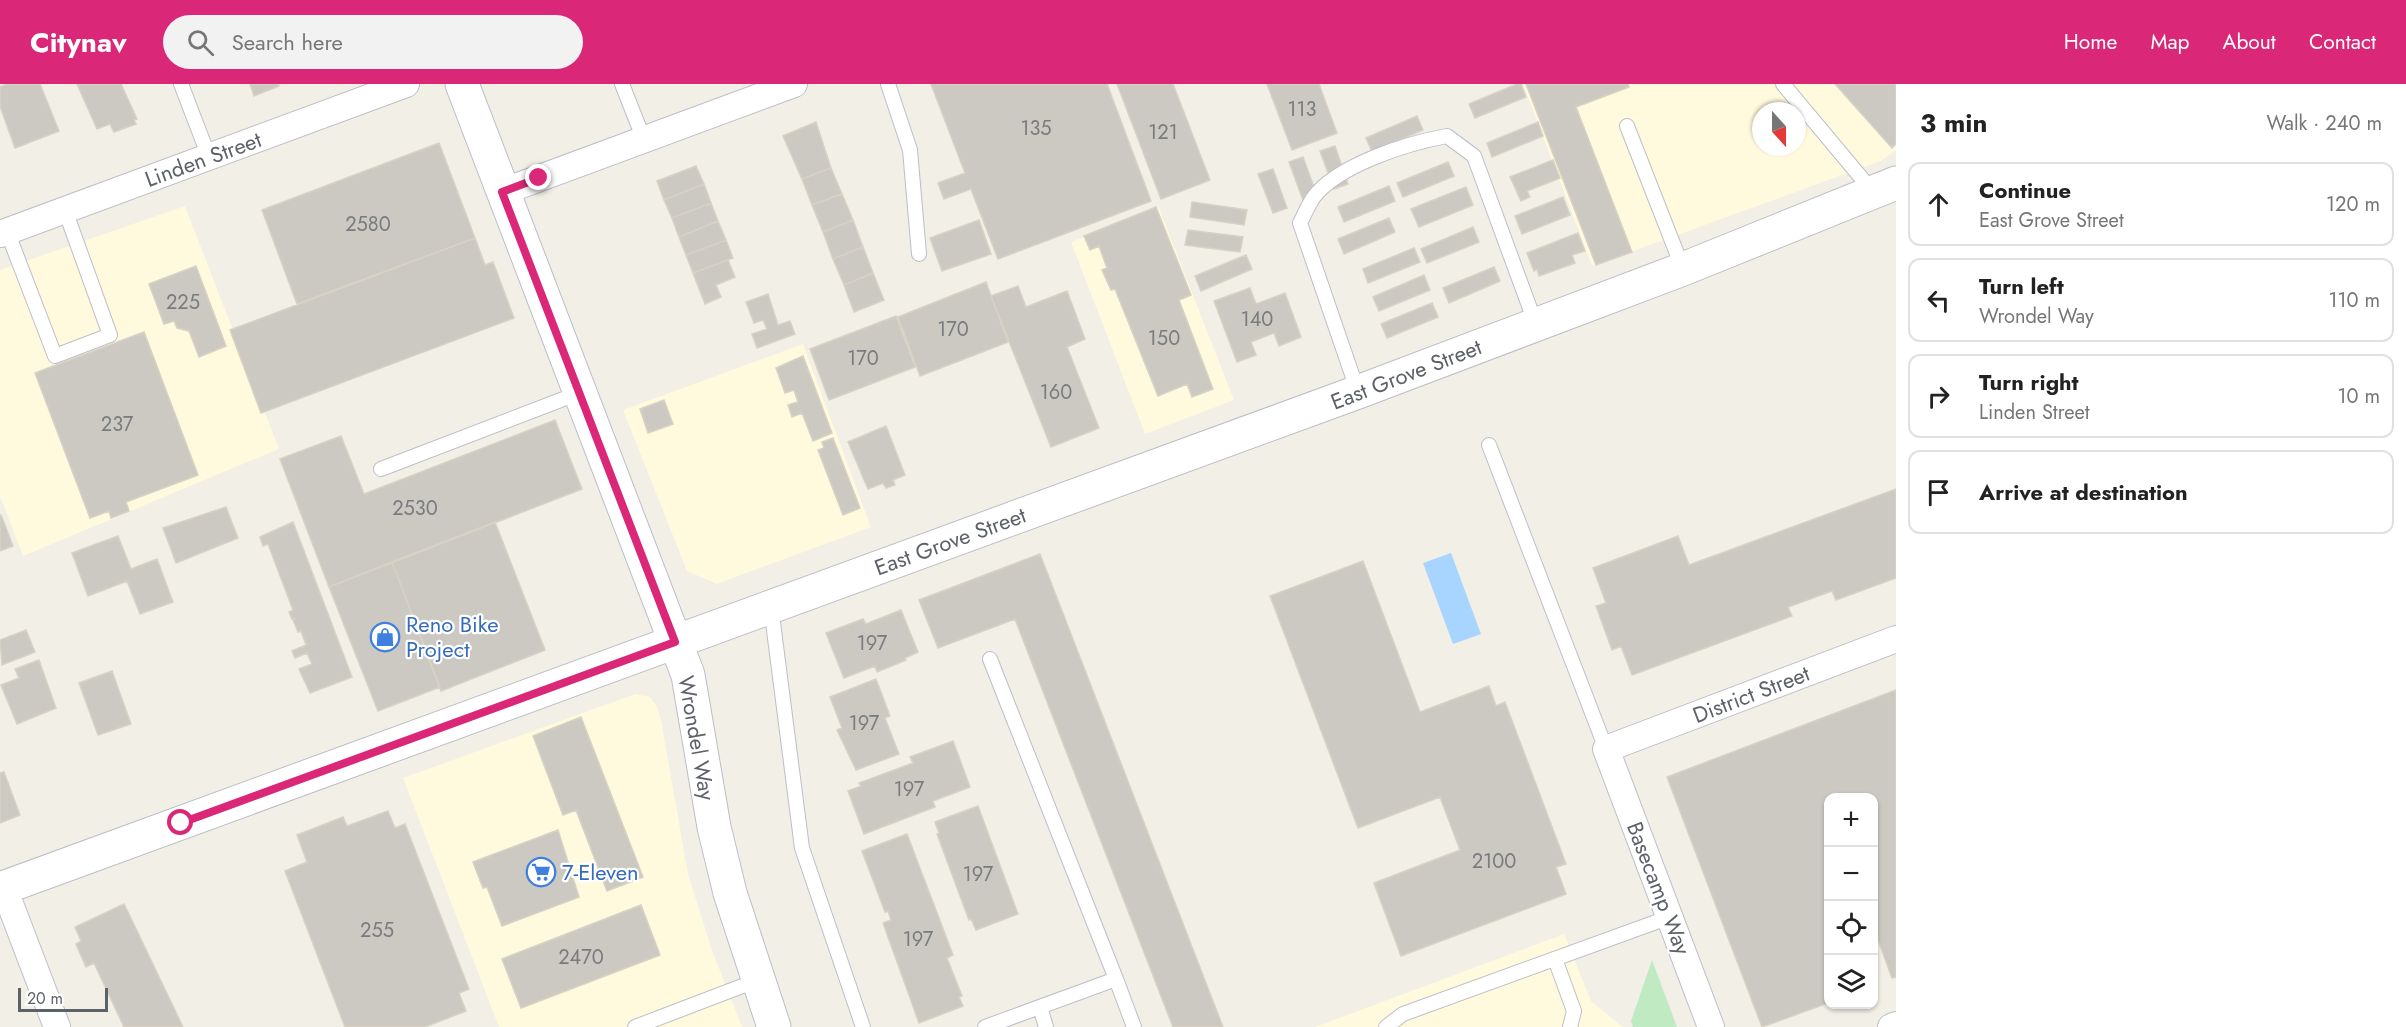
<!DOCTYPE html>
<html lang="en">
<head>
<meta charset="utf-8">
<style>
  body { margin:0; font-family:Jost,sans-serif; background:#f2f2f2; color:#222 }
  .controls { position:absolute; right:18px; bottom:18px; display:grid; overflow:hidden; border-radius:12px; box-shadow:0 2px 4px #0004 }
  .controls button { width:54px; height:54px; display:grid; place-items:center; padding:0; border:0; border-bottom:2px solid #e0e0e0; background:#fff; color:#222; font:30px sans-serif }
  .compass { position:absolute; left:1752px; top:18px; width:54px; height:54px; border-radius:50%; background:#fff; box-shadow:0 2px 4px #0004; rotate:159deg }
  .scale { position:absolute; left:18px; bottom:15px; width:90px; box-sizing:border-box; padding-left:6px; border:3px solid #5d6168; border-top:0; font-size:16px; line-height:21px; white-space:nowrap; color:#5d6168; -webkit-text-stroke:4px #fff; paint-order:stroke }
  .stop { position:absolute; width:18px; height:18px; margin:-14px; border:4px solid #db2777; border-radius:50%; background:#fff }
  .stop.end { background:#db2777; border-color:#fff; box-shadow:0 2px 6px #0008 }
  .list { margin:0; padding:0; list-style:none }
  h2 { display:flex; justify-content:space-between; align-items:center; height:78px; margin:0; padding:0 24px; font-size:26px }
  h2 small { font-size:20px; font-weight:400; color:#767676 }
  .list li { display:grid; grid-template-columns:39px 1fr auto; gap:18px; align-items:center; box-sizing:border-box; height:84px; margin:0 12px 12px; padding:0 12px; border:2px solid #e0e0e0; border-radius:12px }
  .list b { display:block; font-size:22px; white-space:nowrap }
  .list p { margin:0; font-size:20px; white-space:nowrap; color:#767676 }
  .list em { font-size:20px; font-style:normal; color:#767676 }
  .icon { flex:none; width:33px; height:33px; fill:none; stroke:currentColor; stroke-width:2; stroke-linecap:round; stroke-linejoin:round }
  .map { position:relative; flex:none; width:1896px; height:943px; overflow:hidden }
  header { display:flex; align-items:center; gap:36px; box-sizing:border-box; height:84px; padding:0 30px; background:#db2777; color:#fff }
  header strong { font-size:28px }
  nav { display:flex; gap:33px; margin-inline-start:auto; font-size:21px }
  .search { width:420px; height:54px; background:#f2f2f2; display:flex; align-items:center; gap:15px; box-sizing:border-box; padding:0 21px; border-radius:33px; color:#767676; font-size:22px }
  main { display:flex }
  aside { flex:1; background:#fff }
  .map>svg:first-child { display:block }
</style>
</head>
<body>
<header>
<strong>Citynav</strong>
<div class="search"><svg class="icon" aria-label="search" viewBox="0 0 24 24"><circle cx="10" cy="10" r="6"/><path d="M15 15l6 6"/></svg>Search here</div>
<nav><a>Home</a><a>Map</a><a>About</a><a>Contact</a></nav>
</header>
<main>
<div class="map">
<svg width="1896" height="943" viewBox="0 0 1896 943">
  <rect width="100%" height="100%" fill="#f1efe6"/>
  <path fill="#fff9dd" fill-rule="evenodd" d="M 1523,0 L 1896,0 L 1896,66 L 1881,77 L 1592,182 ZM 1761,27 L 1797,27 L 1797,63 L 1761,63 Z
    M 185,122 L 279,365 L 23,472 L 0,412 L 0,186 Z
    M 1159,124 L 1234,316 L 1145,350 L 1071,158 Z
    M 803,260 L 871,443 L 717,500 L 687,487 L 623,326 Z
    M 635,610 L 650,613 L 657,622 L 661,636 L 688,790 L 712,866 L 742,943 L 499,943 L 403,694 Z
    M 1564,850 L 1591,917 L 1623,943 L 1315,943 Z"/>
  <path fill="#c0ebc2" d="M 1652,876 L 1677,943 L 1633,943 L 1631,937 Z"/>
  <path fill="#a8d5ff" d="M 1451,469 L 1481,550 L 1453,560 L 1423,479 Z"/>
  <path fill="#ccc9c3" stroke="#d7d2c3" stroke-width="1.5" d="M 7,0 L 40,0 L 59,47 L 15,64 L 0,22 L 0,3 Z
    M 77,0 L 121,0 L 137,35 L 134,36 L 136,40 L 114,48 L 110,40 L 97,45 Z
    M 250,0 L 278,0 L 279,2 L 254,12 Z
    M 931,0 L 1107,0 L 1151,117 L 998,175 L 971,105 L 944,115 L 938,99 L 965,89 Z
    M 1117,0 L 1173,0 L 1210,96 L 1161,115 Z
    M 1267,0 L 1319,0 L 1337,49 L 1292,66 Z
    M 1517,0 L 1521,0 L 1526,13 L 1475,34 L 1469,20 Z
    M 1526,0 L 1628,0 L 1629,3 L 1576,23 L 1632,168 L 1596,181 Z
    M 1835,0 L 1896,0 L 1896,60 L 1892,64 Z
    M 1417,32 L 1423,46 L 1372,68 L 1366,54 Z
    M 816,38 L 831,84 L 802,95 L 783,52 Z
    M 1538,38 L 1543,52 L 1492,73 L 1487,59 Z
    M 439,59 L 475,154 L 297,220 L 262,126 Z
    M 1335,62 L 1348,100 L 1334,105 L 1320,67 Z
    M 1303,73 L 1318,114 L 1304,119 L 1289,78 Z
    M 1553,76 L 1560,94 L 1527,107 L 1530,113 L 1521,117 L 1510,93 Z
    M 1448,78 L 1454,92 L 1403,113 L 1397,99 Z
    M 696,82 L 704,100 L 664,116 L 657,97 Z
    M 831,84 L 842,110 L 812,121 L 802,95 Z
    M 1273,85 L 1287,124 L 1273,129 L 1258,90 Z
    M 704,100 L 711,119 L 672,134 L 664,116 Z
    M 1389,102 L 1395,117 L 1344,138 L 1338,123 Z
    M 1466,103 L 1473,121 L 1419,143 L 1411,125 Z
    M 842,110 L 853,136 L 823,148 L 812,121 Z
    M 1563,113 L 1570,131 L 1522,150 L 1515,132 Z
    M 1192,118 L 1247,126 L 1244,141 L 1190,133 Z
    M 711,119 L 718,137 L 679,153 L 672,134 Z
    M 1156,123 L 1191,211 L 1179,216 L 1213,305 L 1192,313 L 1187,300 L 1158,312 L 1115,205 L 1111,206 L 1102,186 L 1107,184 L 1099,162 L 1090,166 L 1084,152 Z
    M 1389,134 L 1395,148 L 1344,170 L 1338,155 Z
    M 853,136 L 863,163 L 833,175 L 823,148 Z
    M 979,136 L 991,170 L 942,187 L 930,154 Z
    M 718,137 L 726,156 L 686,171 L 679,153 Z
    M 1473,143 L 1479,158 L 1427,179 L 1421,165 Z
    M 1188,146 L 1243,153 L 1240,168 L 1185,161 Z
    M 1578,149 L 1585,167 L 1572,171 L 1575,179 L 1539,192 L 1537,185 L 1534,187 L 1527,169 Z
    M 475,154 L 485,181 L 493,178 L 514,234 L 261,329 L 230,246 Z
    M 726,156 L 733,174 L 693,189 L 686,171 Z
    M 863,163 L 873,189 L 844,201 L 833,175 Z
    M 1414,164 L 1420,178 L 1368,199 L 1363,185 Z
    M 1246,171 L 1252,185 L 1201,207 L 1195,192 Z
    M 728,176 L 735,193 L 716,201 L 721,213 L 705,220 L 693,189 Z
    M 196,182 L 226,262 L 199,273 L 189,247 L 177,244 L 174,237 L 164,240 L 149,200 Z
    M 1494,183 L 1500,197 L 1449,219 L 1443,204 Z
    M 873,189 L 884,216 L 854,228 L 844,201 Z
    M 1424,191 L 1430,206 L 1379,227 L 1373,213 Z
    M 986,198 L 1008,258 L 920,292 L 898,233 Z
    M 1018,202 L 1026,223 L 1067,207 L 1085,255 L 1067,263 L 1099,344 L 1051,363 L 991,212 Z
    M 1250,204 L 1256,220 L 1285,209 L 1301,253 L 1279,262 L 1274,249 L 1251,258 L 1256,271 L 1237,278 L 1214,217 Z
    M 768,210 L 778,241 L 790,237 L 795,250 L 757,264 L 752,250 L 767,245 L 763,236 L 754,239 L 746,218 Z
    M 1432,219 L 1438,233 L 1387,254 L 1381,240 Z
    M 896,232 L 915,283 L 829,316 L 810,265 Z
    M 144,248 L 198,391 L 126,418 L 129,427 L 111,434 L 109,427 L 90,434 L 35,289 Z
    M 803,272 L 832,349 L 813,357 L 802,329 L 792,333 L 788,321 L 798,318 L 794,306 L 785,309 L 776,284 Z
    M 664,316 L 673,340 L 648,349 L 640,325 Z
    M 555,336 L 582,405 L 329,503 L 280,375 L 341,352 L 364,410 Z
    M 886,342 L 905,391 L 893,396 L 895,401 L 886,404 L 883,399 L 868,405 L 848,358 Z
    M 833,354 L 860,424 L 843,431 L 818,366 L 824,364 L 822,358 Z
    M 1896,405 L 1896,494 L 1836,516 L 1832,507 L 1788,523 L 1792,532 L 1632,591 L 1621,562 L 1612,566 L 1596,522 L 1606,519 L 1593,484 L 1678,452 L 1689,481 Z
    M 226,423 L 238,454 L 176,479 L 163,444 Z
    M 1,431 L 13,462 L 0,467 L 0,432 Z
    M 293,438 L 352,593 L 310,609 L 299,585 L 312,580 L 307,569 L 295,574 L 292,567 L 306,561 L 301,547 L 298,548 L 293,536 L 296,534 L 292,535 L 289,528 L 293,526 L 268,460 L 263,462 L 260,453 Z
    M 495,438 L 545,566 L 441,607 L 392,478 Z
    M 118,452 L 131,485 L 157,475 L 173,518 L 140,530 L 127,497 L 88,512 L 72,469 Z
    M 1040,470 L 1223,943 L 1173,943 L 1015,535 L 938,564 L 919,516 Z
    M 1363,477 L 1420,628 L 1489,602 L 1496,622 L 1505,618 L 1566,780 L 1556,783 L 1566,810 L 1401,872 L 1374,799 L 1460,766 L 1440,713 L 1358,744 L 1270,512 Z
    M 392,478 L 440,603 L 378,627 L 329,503 Z
    M 901,526 L 918,568 L 905,574 L 906,576 L 877,588 L 875,582 L 844,594 L 826,549 L 863,535 L 866,540 Z
    M 26,546 L 35,568 L 2,581 L 0,556 Z
    M 39,576 L 56,624 L 17,640 L 1,601 L 19,594 L 15,585 Z
    M 112,587 L 131,640 L 98,651 L 79,599 Z
    M 876,595 L 890,632 L 885,634 L 899,670 L 856,686 L 837,646 L 842,644 L 830,613 Z
    M 1896,606 L 1896,893 L 1892,894 L 1876,850 L 1874,851 L 1874,714 L 1828,714 L 1828,919 L 1762,943 L 1667,693 Z
    M 581,633 L 643,793 L 607,807 L 576,726 L 563,731 L 533,652 Z
    M 953,657 L 970,703 L 933,717 L 935,723 L 864,750 L 848,707 L 861,702 L 859,699 L 913,679 L 910,673 Z
    M 4,688 L 20,731 L 0,739 L 0,689 Z
    M 978,722 L 1018,830 L 976,846 L 971,835 L 969,836 L 937,750 L 939,749 L 935,738 Z
    M 388,727 L 395,744 L 405,740 L 469,905 L 459,909 L 466,927 L 425,943 L 345,943 L 285,787 L 307,778 L 297,751 L 343,733 L 347,742 Z
    M 558,746 L 579,813 L 502,842 L 487,803 L 483,804 L 473,778 Z
    M 907,750 L 953,871 L 947,874 L 962,912 L 959,913 L 963,922 L 919,939 L 883,839 L 891,836 L 888,827 L 885,828 L 862,767 Z
    M 124,820 L 127,826 L 183,943 L 124,943 L 94,879 L 86,883 L 76,860 L 81,857 L 75,843 Z
    M 641,821 L 660,871 L 521,924 L 502,875 Z"/>
  <g fill="none" stroke-linecap="round" stroke-linejoin="round">
    <g stroke="#bdbfc6" stroke-width="16">
      <path id="lane" d="M 181,0 L 209,73
        M 622,0 L 644,56
        M 888,0 L 910,66 L 919,170
        M 1783,0 L 1874,109
        M 1627,42 L 1683,185
        M 7,147 L 55,272 L 110,251 L 65,126
        M 1358,308 L 1300,139 C 1304,131 1308,122 1313,114 C 1337,81 1408,59 1447,52 L 1474,72 L 1536,241
        M 1489,361 L 1606,665
        M 381,385 L 579,309
        M 771,523 L 802,764 L 863,943
        M 1555,875 L 1574,927 L 1570,943
        M 1116,895 L 1134,943
        M 1040,923 L 1046,943
        M 635,943 L 758,896
        M 985,943 L 1116,895 L 990,575
        M 1386,943 L 1403,930 L 1670,833"/>
    </g>
    <g stroke="#bdbfc6" stroke-width="28">
      <path id="street" d="M 502,108 L 794,0
        M 0,150 L 406,0
        M 4,804 L 57,943
        M 1711,943 L 1606,665 L 1896,555
        M 1891,943 L 1896,941"/>
    </g>
    <g stroke="#bbbec5" stroke-width="35">
      <path id="secondary" d="M 462,0 L 688,591 L 714,743 L 730,809 L 774,943
        M 0,805 L 1358,308 L 1683,185 L 1896,99"/>
    </g>
    <use href="#lane" stroke="#fff" stroke-width="14"/>
    <use href="#street" stroke="#fff" stroke-width="26"/>
    <use href="#secondary" stroke="#fff" stroke-width="33"/>
  </g>
  <g fill="none" stroke-linecap="round" stroke-linejoin="round">
    <path stroke="#db2777" stroke-width="8" d="M 181,739 L 675,558 L 502,108 L 539,94"/>
  </g>
  <defs>
    <g id="shop-ring" transform="scale(1.5)"><circle r="9.5" fill="#fff" stroke="#3f7fe0" stroke-width="1.5"/><path d="M-5-2.5h2.3a2.7 3.5 0 0 1 5.4 0H5L5.5 6h-11ZM-1.5-2.5h3a1.5 2.3 0 0 0-3 0Z" fill="#3f7fe0"/></g>
    <g id="supermarket-ring" transform="scale(1.5)"><circle r="9.5" fill="#fff" stroke="#3f7fe0" stroke-width="1.5"/><path d="M-6-5.5h2.5l.6 2H6L4.5 2H-2.5L-4.4-4H-6ZM-1.5 3.2a1.3 1.3 0 1 0 .1 0ZM3 3.2a1.3 1.3 0 1 0 .1 0Z" fill="#3f7fe0"/></g>
  </defs>
  <g fill-rule="evenodd">
    <use href="#shop-ring" x="385" y="553"/>
    <use href="#supermarket-ring" x="541" y="788"/>
  </g>
  <g text-anchor="middle" stroke-width="4.5" stroke-linejoin="round" paint-order="stroke">
    <g font-size="20" fill="#797b7f">
      <text x="1302" y="32">113</text>
      <text x="1036" y="51">135</text>
      <text x="1163" y="55">121</text>
      <text x="368" y="147">2580</text>
      <text x="183" y="225">225</text>
      <text x="1257" y="242">140</text>
      <text x="953" y="252">170</text>
      <text x="1164" y="261">150</text>
      <text x="863" y="281">170</text>
      <text x="1056" y="315">160</text>
      <text x="117" y="347">237</text>
      <text x="415" y="431">2530</text>
      <text x="872" y="566">197</text>
      <text x="864" y="646">197</text>
      <text x="909" y="712">197</text>
      <text x="1494" y="784">2100</text>
      <text x="978" y="797">197</text>
      <text x="377" y="853">255</text>
      <text x="918" y="862">197</text>
      <text x="581" y="880">2470</text>
    </g>
    <g font-size="22" fill="#5d6168" stroke="#fff">
      <text transform="translate(203 75) rotate(-20)" y="8">Linden Street</text>
      <text transform="translate(1406 290) rotate(-21)" y="8">East Grove Street</text>
      <text transform="translate(950 457) rotate(-20)" y="8">East Grove Street</text>
      <text transform="translate(1751 610) rotate(-21)" y="8">District Street</text>
      <text transform="translate(697 654) rotate(80)" y="8">Wrondel Way</text>
      <text transform="translate(1659 804) rotate(69)" y="8">Basecamp Way</text>
    </g>
    <g font-size="22" fill="#366cbe" stroke="#fff" text-anchor="start">
      <text x="406" y="548">Reno Bike<tspan x="406" dy="25">Project</tspan></text>
      <text x="562" y="796">7-Eleven</text>
    </g>
  </g>
</svg>
<div class="controls">
<button>+</button>
<button>−</button>
<button><svg class="icon" aria-label="locate" viewBox="0 0 24 24"><circle cx="12" cy="12" r="6"/><path d="M12 2v4M12 18v4M2 12h4M18 12h4"/></svg></button>
<button><svg class="icon" aria-label="layers" viewBox="0 0 24 24"><path d="M12 4l9 5-9 5-9-5zM3 14l9 5 9-5"/></svg></button>
</div>
<svg class="compass" viewBox="-18 -18 36 36"><path d="M0-13l5 13h-10z" fill="#e53935"/><path d="M0 13l5-13h-10z" fill="#767676"/></svg>
<div class="scale">20 m</div>
<div class="stop" style="left:181px;top:739px"></div>
<div class="stop end" style="left:539px;top:94px"></div>
</div>
<aside>
<h2>3 min<small>Walk · 240 m</small></h2>
<ul class="list">
<li><svg class="icon" aria-label="ahead" viewBox="0 0 24 24"><path d="M12 20V5M6 11l6-6 6 6"/></svg><div><b>Continue</b><p>East Grove Street</p></div><em>120 m</em></li>
<li><svg class="icon" aria-label="left" viewBox="0 0 24 24"><path d="M17 20v-9H6M10 6l-5 5 5 5"/></svg><div><b>Turn left</b><p>Wrondel Way</p></div><em>110 m</em></li>
<li><svg class="icon" aria-label="right" viewBox="0 0 24 24"><path d="M7 20v-9h11M14 6l5 5-5 5"/></svg><div><b>Turn right</b><p>Linden Street</p></div><em>10 m</em></li>
<li><svg class="icon" aria-label="arrive" viewBox="0 0 24 24"><path d="M6 21V4h12l-3 4 3 4H6"/></svg><div><b>Arrive at destination</b></div></li>
</ul>
</aside>
</main>
</body>
</html>
